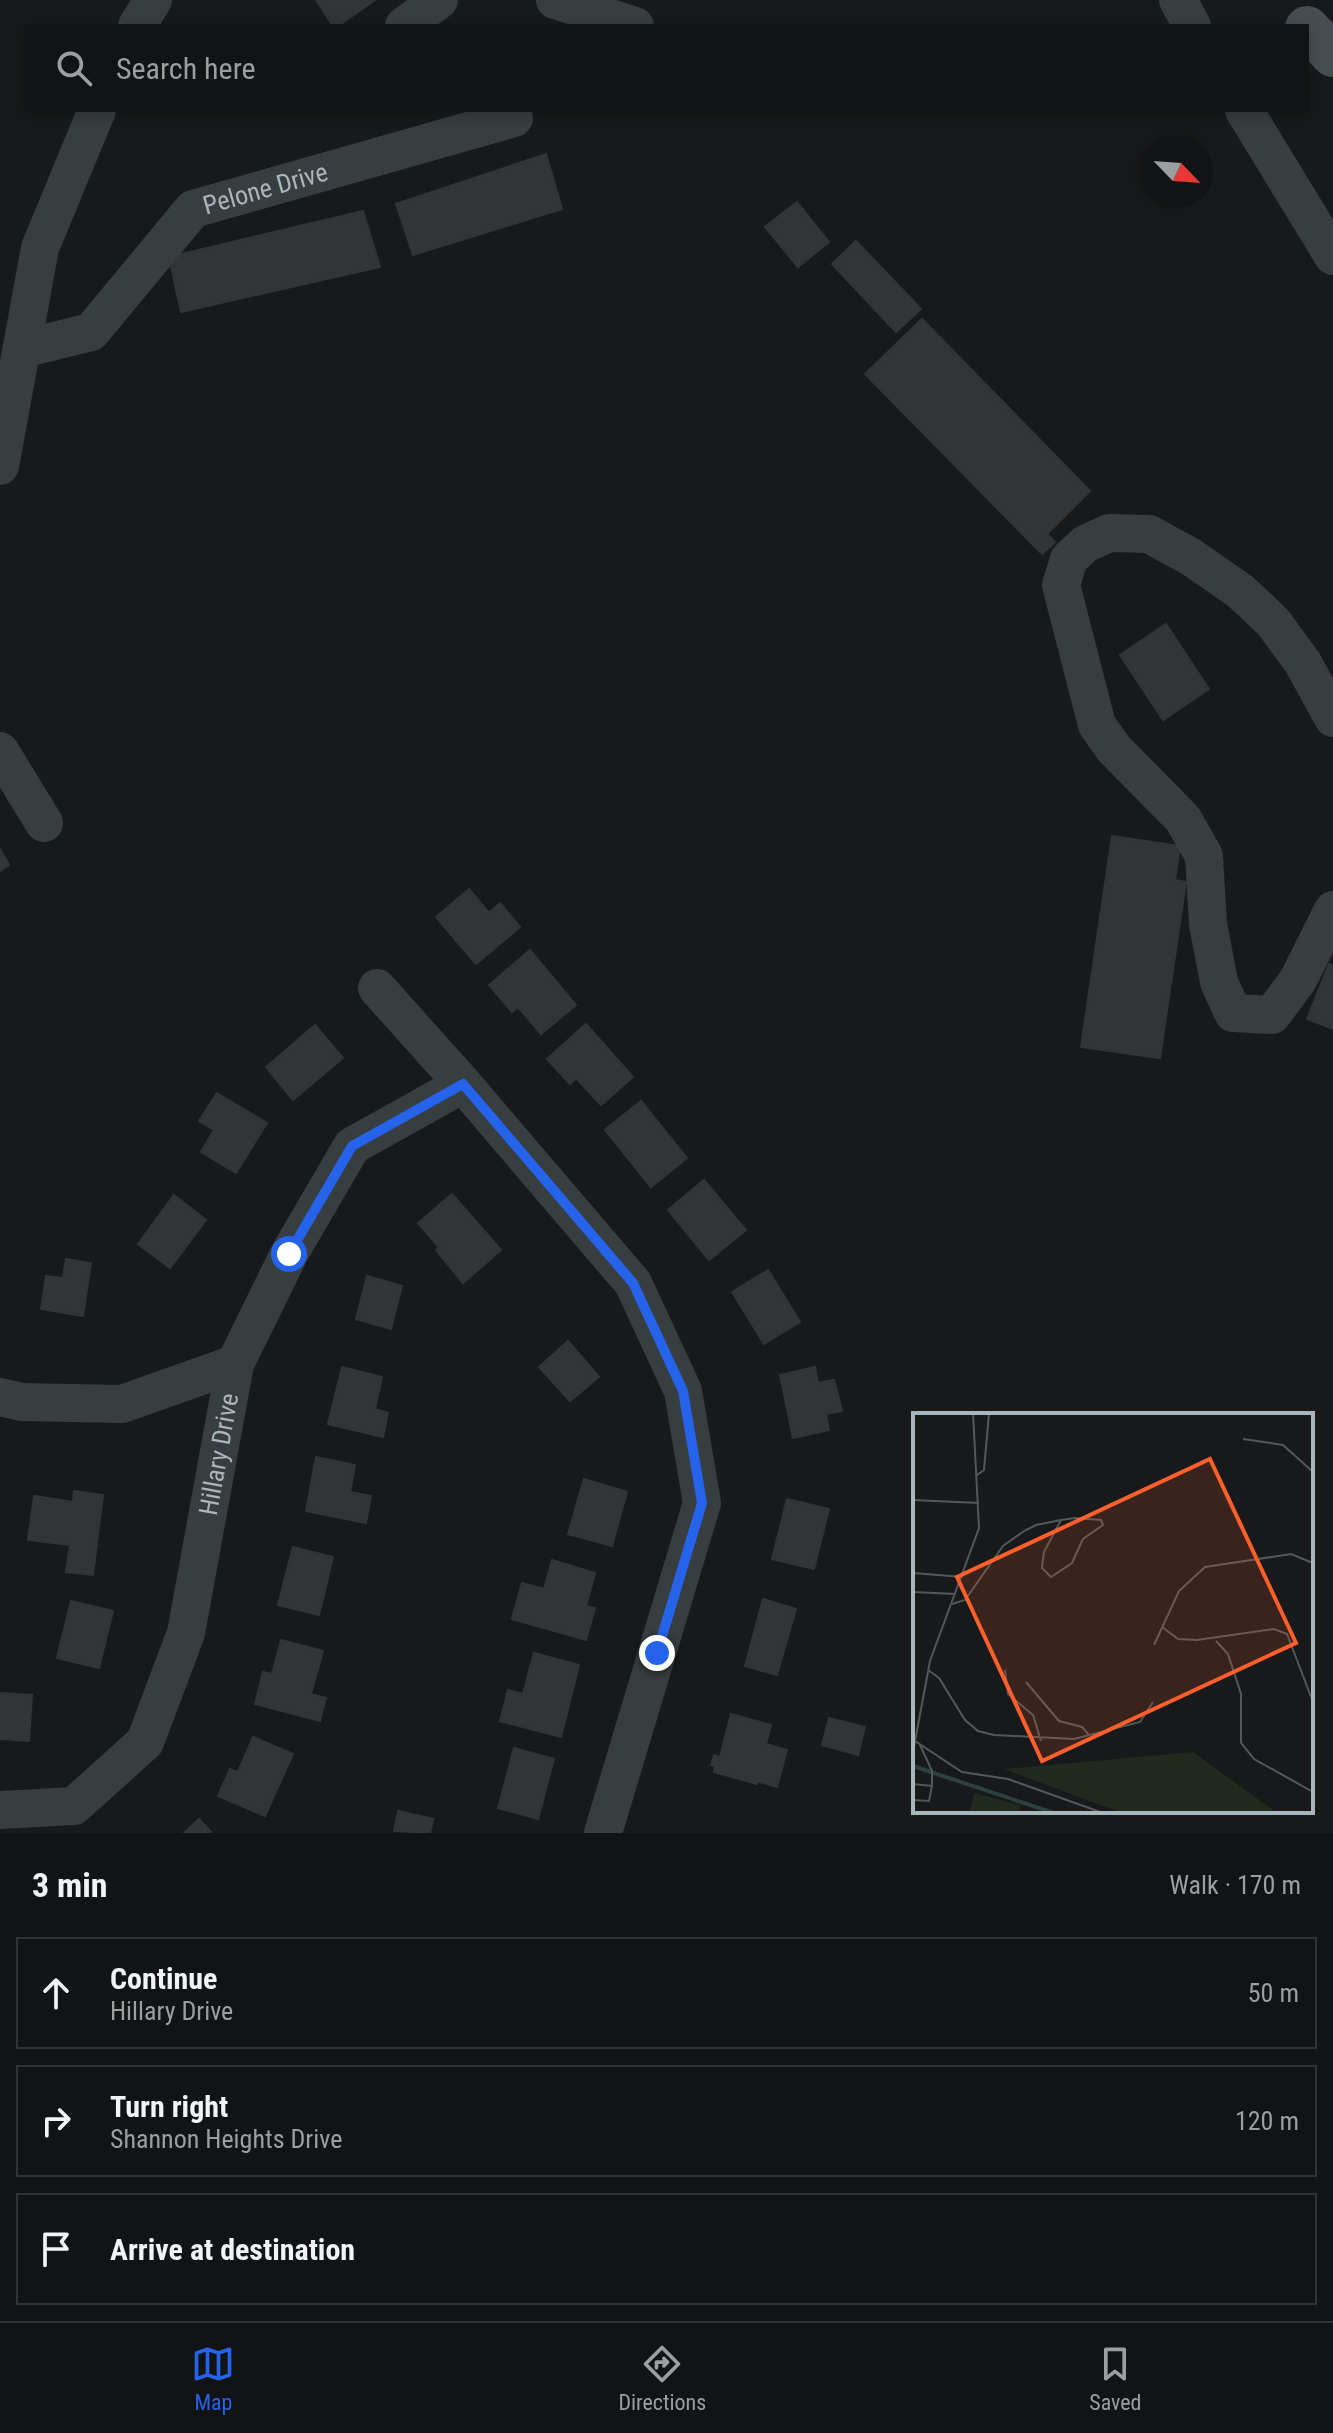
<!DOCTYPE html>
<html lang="en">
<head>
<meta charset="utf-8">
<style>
  body { margin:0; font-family:"Roboto Condensed",sans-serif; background:#1f2022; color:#f1f3f6 }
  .compass { position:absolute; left:1141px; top:136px; width:72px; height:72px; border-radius:50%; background:#121314; box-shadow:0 4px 12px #0003; rotate:115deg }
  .stop { position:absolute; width:24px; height:24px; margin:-18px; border:6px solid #2563eb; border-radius:50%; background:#fff }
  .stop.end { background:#2563eb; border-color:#fff; box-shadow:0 2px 8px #0008 }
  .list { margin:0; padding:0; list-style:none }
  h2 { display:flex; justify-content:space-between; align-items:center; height:104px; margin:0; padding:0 32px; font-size:34px }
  h2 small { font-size:26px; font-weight:400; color:#9c9ea0 }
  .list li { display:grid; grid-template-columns:52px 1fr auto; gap:24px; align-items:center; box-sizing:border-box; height:112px; margin:0 16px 16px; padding:0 16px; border:2px solid #313234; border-radius:0px }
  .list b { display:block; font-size:30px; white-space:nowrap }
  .list p { margin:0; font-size:26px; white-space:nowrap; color:#9c9ea0 }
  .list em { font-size:26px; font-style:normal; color:#9c9ea0 }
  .icon { flex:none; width:44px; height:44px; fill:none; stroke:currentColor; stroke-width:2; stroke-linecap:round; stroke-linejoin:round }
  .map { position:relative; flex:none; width:1333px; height:1833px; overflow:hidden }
  .search { position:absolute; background:#121314; box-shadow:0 4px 12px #0003; left:24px; right:24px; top:24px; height:88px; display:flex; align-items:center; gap:20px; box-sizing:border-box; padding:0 28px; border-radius:0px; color:#9c9ea0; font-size:30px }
  .sheet { height:488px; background:#121314 }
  nav { display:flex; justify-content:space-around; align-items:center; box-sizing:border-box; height:112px; border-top:2px solid #313234; background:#121314; font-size:22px; color:#9c9ea0 }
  nav a { display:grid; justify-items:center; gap:4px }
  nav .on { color:#2563eb }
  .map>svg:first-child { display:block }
</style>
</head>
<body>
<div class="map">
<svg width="1333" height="1833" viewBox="0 0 1333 1833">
  <rect width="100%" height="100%" fill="#18191a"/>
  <path fill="#333436" stroke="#323436" stroke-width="2" d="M 316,0 L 375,0 L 338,26 L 333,26 Z
    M 546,154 L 562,209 L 413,255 L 396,204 Z
    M 797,202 L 829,242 L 798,267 L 765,227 Z
    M 363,211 L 380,267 L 181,312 L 169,257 Z
    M 856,241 L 921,309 L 896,332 L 832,264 Z
    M 922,319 L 1090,491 L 1047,534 L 1055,542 L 1042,554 L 865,374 Z
    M 1166,624 L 1209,689 L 1163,720 L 1120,655 Z
    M 1112,836 L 1180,846 L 1175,880 L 1186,882 L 1160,1058 L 1081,1047 Z
    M 0,849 L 9,865 L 0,871 Z
    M 469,889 L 489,913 L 500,903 L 520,927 L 476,964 L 436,917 Z
    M 530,950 L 576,1005 L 541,1034 L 518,1007 L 512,1012 L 489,985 Z
    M 1329,964 L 1333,966 L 1333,1029 L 1307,1019 Z
    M 586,1024 L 633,1077 L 601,1105 L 576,1078 L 570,1084 L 547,1059 Z
    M 315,1025 L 343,1058 L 293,1100 L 266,1067 Z
    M 217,1093 L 267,1123 L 236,1173 L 201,1152 L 214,1130 L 199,1121 Z
    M 641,1101 L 687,1158 L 651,1187 L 605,1130 Z
    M 704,1180 L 746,1230 L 709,1260 L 668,1210 Z
    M 452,1194 L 501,1250 L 463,1283 L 436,1250 L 439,1247 L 418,1223 Z
    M 174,1195 L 206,1220 L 170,1268 L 138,1244 Z
    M 66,1259 L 91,1263 L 83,1316 L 41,1309 L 46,1276 L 63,1278 Z
    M 768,1270 L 800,1322 L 764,1344 L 732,1292 Z
    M 367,1276 L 402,1286 L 391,1329 L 356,1319 Z
    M 568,1341 L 599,1377 L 570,1401 L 539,1367 Z
    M 342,1367 L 382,1377 L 375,1409 L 388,1413 L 383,1437 L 328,1424 Z
    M 815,1367 L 818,1383 L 834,1380 L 842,1411 L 826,1414 L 829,1430 L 793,1438 L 780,1375 Z
    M 316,1457 L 355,1465 L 350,1492 L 371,1496 L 366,1523 L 306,1511 Z
    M 584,1479 L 627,1492 L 612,1546 L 568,1534 Z
    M 74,1491 L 103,1495 L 93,1575 L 66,1572 L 70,1545 L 28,1540 L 34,1496 L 73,1502 Z
    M 787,1499 L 829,1509 L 814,1569 L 772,1559 Z
    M 293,1547 L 333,1557 L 319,1615 L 278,1605 Z
    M 552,1560 L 595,1573 L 586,1606 L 595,1608 L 586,1640 L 512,1619 L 522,1583 L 544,1589 Z
    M 763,1599 L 796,1609 L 777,1675 L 745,1666 Z
    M 71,1601 L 113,1611 L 99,1668 L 57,1658 Z
    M 281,1640 L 323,1651 L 311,1694 L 326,1698 L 320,1721 L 255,1704 L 263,1672 L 272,1674 Z
    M 534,1653 L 579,1665 L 561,1737 L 500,1721 L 508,1690 L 523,1694 Z
    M 0,1693 L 32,1695 L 29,1741 L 0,1739 Z
    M 731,1714 L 771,1725 L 766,1744 L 787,1750 L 777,1787 L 757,1781 L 757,1784 L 714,1772 L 715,1766 L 711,1765 L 714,1755 L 720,1757 Z
    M 829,1718 L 865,1727 L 858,1755 L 822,1745 Z
    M 253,1737 L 293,1754 L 265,1816 L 218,1796 L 230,1769 L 238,1772 Z
    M 514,1748 L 554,1759 L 538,1819 L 498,1808 Z
    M 398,1811 L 433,1819 L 430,1833 L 394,1831 Z
    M 199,1819 L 212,1833 L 184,1833 Z"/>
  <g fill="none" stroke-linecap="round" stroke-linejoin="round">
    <g stroke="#383d40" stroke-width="38">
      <path d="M 555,0 L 635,26"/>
      <path d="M 1178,0 L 1192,26"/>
      <path d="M 137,26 L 153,0"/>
      <path d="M 404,26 L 439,0"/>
      <path d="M 1244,110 L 1333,256"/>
      <path id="s1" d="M 22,349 L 91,332 L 193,209 L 514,118"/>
      <path d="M 0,466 L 40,248 L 97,110"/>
      <path d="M 1333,718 L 1303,663 L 1273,622 L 1240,591 L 1191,557 L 1149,534 L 1109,533 L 1085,544 L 1069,559 L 1061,585 L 1097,725 L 1114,749 L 1183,819 L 1204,856 L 1208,924 L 1219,982 L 1233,1013 L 1272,1015 L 1298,980 L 1333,910"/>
      <path d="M 0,751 L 44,823"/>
      <path d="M 377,988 L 463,1084 L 633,1283 L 683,1391 L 702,1503 L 603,1833"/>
      <path d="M 0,1397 L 22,1402 L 122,1404 L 235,1364"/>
      <path id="s2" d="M 0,1810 L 74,1806 L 145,1742 L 186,1633 L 235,1364 L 289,1254 L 352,1146 L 463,1084"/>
    </g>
    <path stroke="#464d50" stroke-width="44" d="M 1307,28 L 1333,55"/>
  </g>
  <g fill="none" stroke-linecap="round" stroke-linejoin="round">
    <path stroke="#2563eb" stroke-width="10" d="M 289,1254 L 352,1146 L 463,1084 L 633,1283 L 683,1391 L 702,1503 L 657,1653"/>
  </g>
  <g text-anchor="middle" stroke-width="7" stroke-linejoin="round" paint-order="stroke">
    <g font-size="26" fill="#a9b6bb" stroke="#131415">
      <text dy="9" stroke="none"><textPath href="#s1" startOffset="306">Pelone Drive</textPath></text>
      <text dy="9" stroke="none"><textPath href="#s2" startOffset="468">Hillary Drive</textPath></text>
    </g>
  </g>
  <g transform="translate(913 1413)">
    <rect width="400" height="400" fill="#18191a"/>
    <path d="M 280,339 L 364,400 L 209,400 L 91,356 ZM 61,380 L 107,392 L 106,400 L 56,400 Z" fill="#22291f"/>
    <path fill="none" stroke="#2d3f3f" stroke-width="4" d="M 0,353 L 141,400"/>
    <path fill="none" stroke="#52585a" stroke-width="2" d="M 330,26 L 370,32 L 400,59M 64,62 L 71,57 L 76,0M 0,87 L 66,90M 0,160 L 50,164M 0,179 L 43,181M 39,191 L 52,187 L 90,133 L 111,118 L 123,112 L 148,107 L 162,105 L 188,107 L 190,112 L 170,126 L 159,150 L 138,164 L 129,155 L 131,139 L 148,107M 249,214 L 265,226 L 284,227 L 361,216 L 374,221 L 400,289M 303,228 L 315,241 L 328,281 L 328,330 L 341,346 L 400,379M 241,232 L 266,178 L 292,154 L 378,141 L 400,150M 15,257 L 26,265 L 52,307 L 65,318 L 81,322 L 161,326 L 227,309 L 240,289M 92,257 L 95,281 L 120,302 L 128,328M 113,269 L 146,308 L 169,314 L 176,322M 2,328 L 49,359 L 95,366 L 190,400M 0,339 L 17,248 L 66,115 L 60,0M 0,371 L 19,373 L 19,358 L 7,332M 0,387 L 16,388 L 19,373"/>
    <path fill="#ff5f2b" fill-opacity="0.15" stroke="#ff5f2b" stroke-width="4" d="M 297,46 L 383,230 L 129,348 L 44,164 Z"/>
    <rect width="400" height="400" fill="none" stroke="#a9b6bb" stroke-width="4"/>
  </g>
</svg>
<svg class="compass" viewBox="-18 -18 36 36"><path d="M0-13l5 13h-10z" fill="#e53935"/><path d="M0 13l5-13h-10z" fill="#9c9ea0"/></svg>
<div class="stop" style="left:289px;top:1254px"></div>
<div class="stop end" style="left:657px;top:1653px"></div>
<div class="search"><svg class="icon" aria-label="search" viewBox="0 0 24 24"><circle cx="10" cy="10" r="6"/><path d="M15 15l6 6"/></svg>Search here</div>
</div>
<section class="sheet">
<h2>3 min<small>Walk · 170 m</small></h2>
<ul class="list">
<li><svg class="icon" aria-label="ahead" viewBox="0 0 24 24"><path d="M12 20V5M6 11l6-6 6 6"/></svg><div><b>Continue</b><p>Hillary Drive</p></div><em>50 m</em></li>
<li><svg class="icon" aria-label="right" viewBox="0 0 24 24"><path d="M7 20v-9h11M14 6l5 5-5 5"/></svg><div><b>Turn right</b><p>Shannon Heights Drive</p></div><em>120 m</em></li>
<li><svg class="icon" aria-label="arrive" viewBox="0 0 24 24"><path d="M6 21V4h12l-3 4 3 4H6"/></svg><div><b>Arrive at destination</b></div></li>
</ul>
</section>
<nav>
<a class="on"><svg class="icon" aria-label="map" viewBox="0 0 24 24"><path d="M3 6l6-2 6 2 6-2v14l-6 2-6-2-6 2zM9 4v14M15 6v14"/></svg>Map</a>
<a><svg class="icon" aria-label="directions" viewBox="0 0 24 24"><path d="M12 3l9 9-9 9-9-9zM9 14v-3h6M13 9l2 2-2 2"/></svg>Directions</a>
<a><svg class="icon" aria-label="saved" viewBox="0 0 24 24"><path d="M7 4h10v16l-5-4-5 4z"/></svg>Saved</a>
</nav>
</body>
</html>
